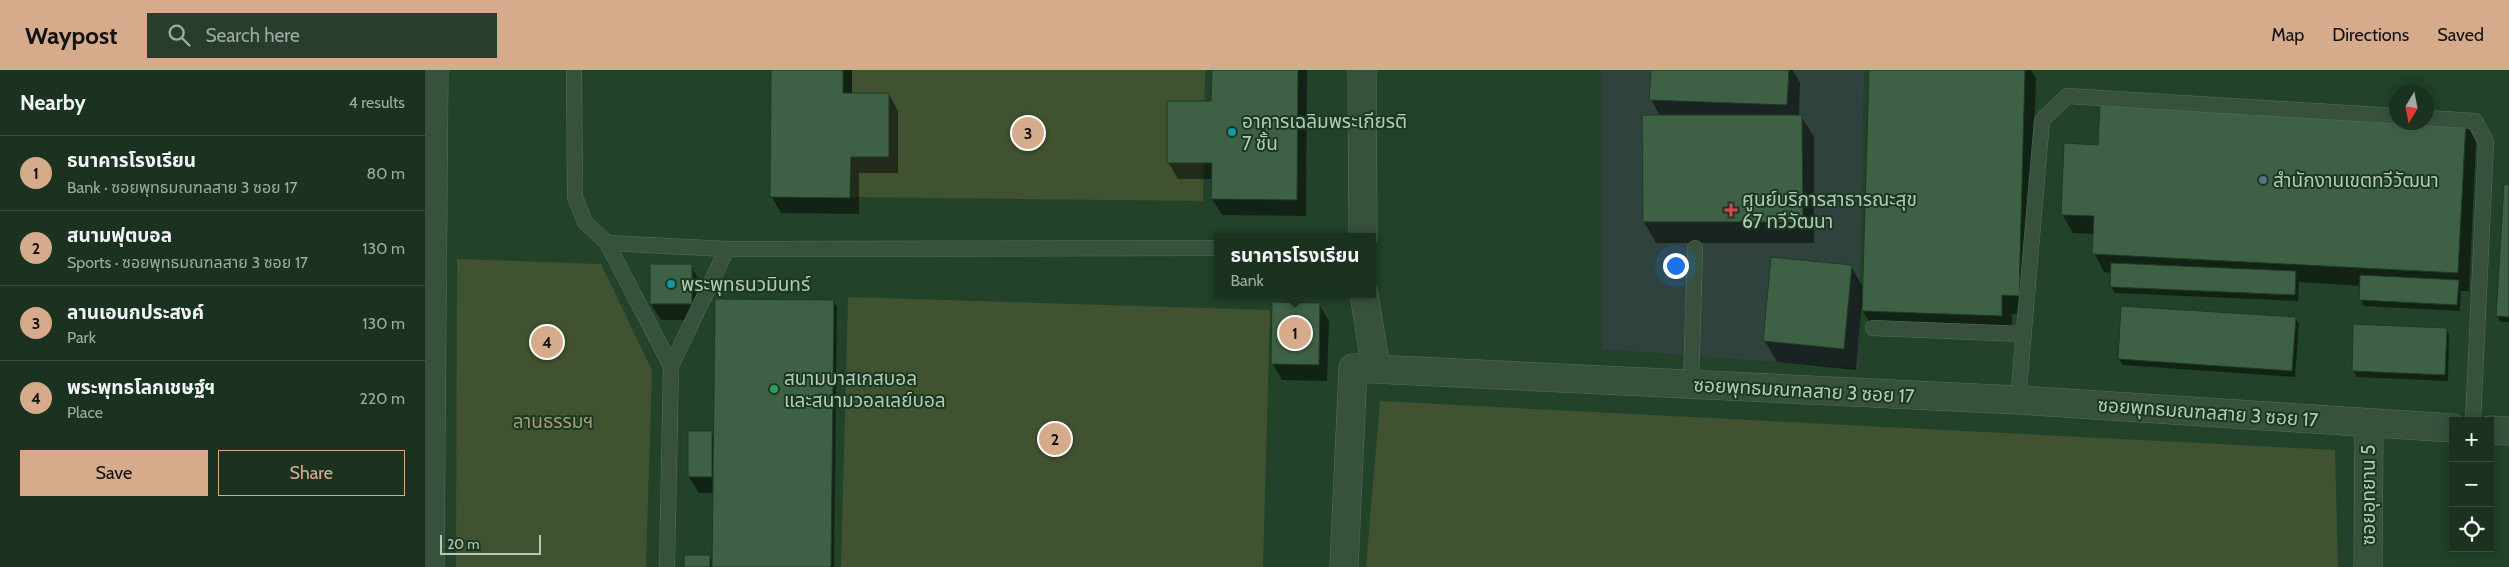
<!DOCTYPE html>
<html lang="en">
<head>
<meta charset="utf-8">
<style>
  body { margin:0; font-family:Cabin,"Noto Sans Thai",sans-serif; background:#273e2c; color:#f1f3f6 }
  .controls { position:absolute; right:15px; bottom:15px; display:grid; overflow:hidden; border-radius:0px; box-shadow:0 2px 12px #0003 }
  .controls button { width:45px; height:45px; display:grid; place-items:center; padding:0; border:0; border-bottom:1px solid #384d3d; background:#1a321f; color:#f1f3f6; font:25px sans-serif }
  .compass { position:absolute; left:1964px; top:15px; width:45px; height:45px; border-radius:50%; background:#1a321f; box-shadow:0 2px 12px #0003; rotate:190deg }
  .scale { position:absolute; left:15px; bottom:12px; width:101px; box-sizing:border-box; padding-left:5px; border:2px solid #b3ccba; border-top:0; font-size:14px; line-height:18px; white-space:nowrap; color:#b3ccba; -webkit-text-stroke:4px #1c3722; paint-order:stroke }
  .you { position:absolute; left:1250px; top:195px; width:18px; height:18px; margin:-12px; border:4px solid #fff; border-radius:50%; background:#1a73e8; box-shadow:0 0 0 8px #1a73e833 }
  .badge { display:grid; place-items:center; width:32px; height:32px; border-radius:50%; background:#d6ab8b; color:#111; font-size:16px; font-weight:700 }
  .pin { position:absolute; translate:-50% -50%; border:2px solid #fff; box-shadow:0 1px 5px #0006 }
  .popup { position:absolute; left:789px; top:163px; width:162px; height:65px; box-sizing:border-box; display:grid; place-content:center; border-radius:0px; background:#1a321f; filter:drop-shadow(0 1px 4px #0005); font-size:16px; white-space:nowrap; color:#9faaa4 }
  .popup b { font-size:19px; color:#f1f3f6 }
  .popup::after { content:''; position:absolute; left:50%; top:100%; margin-left:-10px; border:10px solid transparent; border-top-color:#1a321f }
  .list { margin:0; padding:0; list-style:none }
  h2 { display:flex; justify-content:space-between; align-items:center; height:65px; margin:0; padding:0 20px; font-size:21px }
  h2 small { font-size:16px; font-weight:400; color:#9faaa4 }
  .list li { display:grid; grid-template-columns:32px 1fr auto; gap:15px; align-items:center; box-sizing:border-box; height:75px; padding:0 20px; border-top:1px solid #384d3d }
  .list b { display:block; font-size:19px; white-space:nowrap }
  .list p { margin:0; font-size:16px; white-space:nowrap; color:#9faaa4 }
  .list em { font-size:16px; font-style:normal; color:#9faaa4 }
  .actions { display:flex; gap:10px; padding:15px 20px }
  .actions a { flex:1; padding:11px 0; border:1px solid #d6ab8b; border-radius:0px; text-align:center; font-size:18px; color:#d6ab8b }
  .actions .main { background:#d6ab8b; color:#111 }
  .icon { flex:none; width:28px; height:28px; fill:none; stroke:currentColor; stroke-width:2; stroke-linecap:round; stroke-linejoin:round }
  .map { position:relative; flex:none; width:2084px; height:497px; overflow:hidden }
  header { display:flex; align-items:center; gap:30px; box-sizing:border-box; height:70px; padding:0 25px; background:#d6ab8b; color:#111 }
  header strong { font-size:24px }
  nav { display:flex; gap:28px; margin-inline-start:auto; font-size:18px }
  .search { width:350px; height:45px; background:#273e2c; display:flex; align-items:center; gap:12px; box-sizing:border-box; padding:0 18px; border-radius:0px; color:#9faaa4; font-size:19px }
  main { display:flex }
  aside { flex:1; background:#1a321f }
  .map>svg:first-child { display:block }
</style>
</head>
<body>
<header>
<strong>Waypost</strong>
<div class="search"><svg class="icon" aria-label="search" viewBox="0 0 24 24"><circle cx="10" cy="10" r="6"/><path d="M15 15l6 6"/></svg>Search here</div>
<nav><a>Map</a><a>Directions</a><a>Saved</a></nav>
</header>
<main>
<aside>
<h2>Nearby<small>4 results</small></h2>
<ul class="list">
<li><span class="badge">1</span><div><b>ธนาคารโรงเรียน</b><p>Bank · ซอยพุทธมณฑลสาย 3 ซอย 17</p></div><em>80 m</em></li>
<li><span class="badge">2</span><div><b>สนามฟุตบอล</b><p>Sports · ซอยพุทธมณฑลสาย 3 ซอย 17</p></div><em>130 m</em></li>
<li><span class="badge">3</span><div><b>ลานเอนกประสงค์</b><p>Park</p></div><em>130 m</em></li>
<li><span class="badge">4</span><div><b>พระพุทธโลกเชษฐ์ฯ</b><p>Place</p></div><em>220 m</em></li>
</ul>
<div class="actions"><a class="main">Save</a><a>Share</a></div>
</aside>
<div class="map">
<svg width="2084" height="497" viewBox="0 0 2084 497">
  <rect width="100%" height="100%" fill="#224229"/>
  <path fill="#30423e" d="M 1177,0 L 1439,0 L 1433,298 L 1177,279 Z"/>
  <path fill="#415231" d="M 427,0 L 780,0 L 778,131 L 426,127 Z
    M 32,189 L 176,194 L 227,300 L 221,497 L 31,497 Z
    M 423,227 L 845,240 L 838,497 L 416,497 Z
    M 955,331 L 1910,380 L 1913,497 L 941,497 Z"/>
  <path fill="#0007" d="M 347,0 L 427,0 L 427,24 L 464,24 L 473,41 L 473,103 L 434,103 L 434,144 L 356,143 L 346,126 Z
    M 788,0 L 882,0 L 881,146 L 797,145 L 787,129 L 788,109 L 753,109 L 743,92 L 788,32 Z
    M 1227,0 L 1368,0 L 1375,13 L 1374,46 L 1376,46 L 1389,67 L 1389,173 L 1231,173 L 1219,152 L 1235,46 L 1226,29 Z
    M 1445,0 L 1606,0 L 1611,8 L 1604,244 L 1587,244 L 1587,265 L 1449,260 L 1436,238 L 1431,300 L 1352,292 L 1340,271 L 1426,196 L 1439,219 Z
    M 1972,52 L 2041,53 L 2051,72 L 2044,221 L 2036,221 L 2035,241 L 1939,236 L 1936,230 L 1936,216 L 1874,212 L 1873,231 L 1690,223 L 1686,217 L 1686,203 L 1679,202 L 1669,183 L 1669,164 L 1648,163 L 1637,144 L 1674,76 Z
    M 2084,116 L 2084,252 L 2076,252 L 2072,245 Z
    M 266,196 L 275,212 L 275,250 L 236,250 L 226,234 Z
    M 408,231 L 412,237 L 409,497 L 260,497 L 284,486 L 289,494 L 290,423 L 274,423 L 264,407 L 286,362 L 290,369 Z
    M 894,234 L 904,251 L 902,311 L 857,310 L 847,293 Z
    M 1870,248 L 1874,254 L 1870,307 L 1698,295 L 1694,289 Z
    M 2021,259 L 2024,265 L 2023,311 L 1932,307 L 1928,301 Z"/>
  <path fill="#3e6146" stroke="#1e3924" d="M 346,0 L 418,0 L 418,23 L 464,23 L 464,87 L 426,87 L 425,128 L 345,127 Z
    M 787,0 L 873,0 L 872,130 L 786,129 L 787,93 L 742,93 L 742,31 L 786,31 Z
    M 1226,0 L 1364,0 L 1362,35 L 1224,30 Z
    M 1444,0 L 1600,0 L 1594,226 L 1577,225 L 1577,246 L 1437,241 Z
    M 1675,32 L 1972,52 L 2041,51 L 2033,203 L 1667,184 L 1669,146 L 1636,145 L 1639,73 L 1673,75 Z
    M 1217,45 L 1377,45 L 1378,152 L 1218,152 Z
    M 2079,114 L 2084,115 L 2084,247 L 2071,246 Z
    M 1346,187 L 1427,195 L 1419,279 L 1338,271 Z
    M 1686,193 L 1871,201 L 1870,225 L 1685,217 Z
    M 225,194 L 267,194 L 267,234 L 225,234 Z
    M 1935,205 L 2034,210 L 2032,235 L 1934,230 Z
    M 290,229 L 409,230 L 406,497 L 287,497 Z
    M 847,232 L 895,233 L 894,295 L 846,294 Z
    M 1696,236 L 1871,247 L 1867,301 L 1693,289 Z
    M 1928,254 L 2022,258 L 2020,305 L 1927,301 Z
    M 263,361 L 287,361 L 287,407 L 263,407 Z
    M 259,485 L 285,485 L 285,497 L 259,497 Z"/>
  <g fill="none" stroke-linecap="round" stroke-linejoin="round">
    <g stroke="#556f5b" stroke-width="16">
      <path id="lane" d="M 149,0 L 150,127 L 160,152 L 182,173 L 302,179 L 792,178
        M 2002,48 L 2050,51 L 2061,72 L 2048,351
        M 182,173 L 246,296
        M 1448,258 L 1599,264
        M 1266,314 L 1270,178
        M 1593,330 L 1617,50 L 1642,26 L 1972,46
        M 242,497 L 246,296 L 302,179"/>
    </g>
    <g stroke="#556f5b" stroke-width="29">
      <path id="street" d="M 937,0 L 938,167
        M 939,224 L 951,299
        M 2065,360 L 2084,361
        M 5,497 L 9,0
        M 919,497 L 928,298 L 1593,330 L 2028,358
        M 1943,497 L 1944,353"/>
    </g>
    <use href="#lane" stroke="#37513d" stroke-width="15"/>
    <use href="#street" stroke="#37513d" stroke-width="28"/>
  </g>
  <g fill="#0f9aa8" stroke="#1c3722" stroke-width="2">
    <circle cx="807" cy="62" r="5"/>
    <circle cx="246" cy="214" r="5"/>
  </g>
  <circle fill="#5c6f8a" stroke="#1c3722" stroke-width="2" cx="1838" cy="110" r="5"/>
  <path fill="#e0444e" stroke="#1c3722" stroke-width="2" d="M1303.5 132.5h5v5h5v5h-5v5h-5v-5h-5v-5h5z"/>
  <circle fill="#2e9e5b" stroke="#1c3722" stroke-width="2" cx="349" cy="319" r="5"/>
  <g text-anchor="middle" stroke-width="4" stroke-linejoin="round" paint-order="stroke">
    <g font-size="19" fill="#b3ccba" stroke="#1c3722" text-anchor="start">
      <text x="817" y="58">อาคารเฉลิมพระเกียรติ<tspan x="817" dy="22">7 ชั้น</tspan></text>
      <text x="1848" y="117">สำนักงานเขตทวีวัฒนา</text>
      <text x="1317" y="136">ศูนย์บริการสาธารณะสุข<tspan x="1317" dy="22">67 ทวีวัฒนา</tspan></text>
      <text x="256" y="221">พระพุทธนวมินทร์</text>
      <text x="359" y="315">สนามบาสเกสบอล<tspan x="359" dy="22">และสนามวอลเลย์บอล</tspan></text>
    </g>
    <g font-size="19" fill="#b3ccba" stroke="#1c3722">
      <text transform="translate(1379 320) rotate(3)" y="7">ซอยพุทธมณฑลสาย 3 ซอย 17</text>
      <text transform="translate(1783 342) rotate(4)" y="7">ซอยพุทธมณฑลสาย 3 ซอย 17</text>
      <text transform="translate(1943 425) rotate(-90)" y="7">ซอยอุทยาน 5</text>
    </g>
    <g font-size="19" fill="#a49d70" stroke="#1c3722">
      <text x="128" y="358">ลานธรรมฯ</text>
    </g>
  </g>
</svg>
<div class="controls">
<button>+</button>
<button>−</button>
<button><svg class="icon" aria-label="locate" viewBox="0 0 24 24"><circle cx="12" cy="12" r="6"/><path d="M12 2v4M12 18v4M2 12h4M18 12h4"/></svg></button>
</div>
<svg class="compass" viewBox="-18 -18 36 36"><path d="M0-13l5 13h-10z" fill="#e53935"/><path d="M0 13l5-13h-10z" fill="#9faaa4"/></svg>
<div class="scale">20 m</div>
<div class="you"></div>
<div class="pin badge" style="left:870px;top:263px">1</div>
<div class="popup"><b>ธนาคารโรงเรียน</b>Bank</div>
<div class="pin badge" style="left:630px;top:369px">2</div>
<div class="pin badge" style="left:603px;top:63px">3</div>
<div class="pin badge" style="left:122px;top:272px">4</div>
</div>
</main>
</body>
</html>
